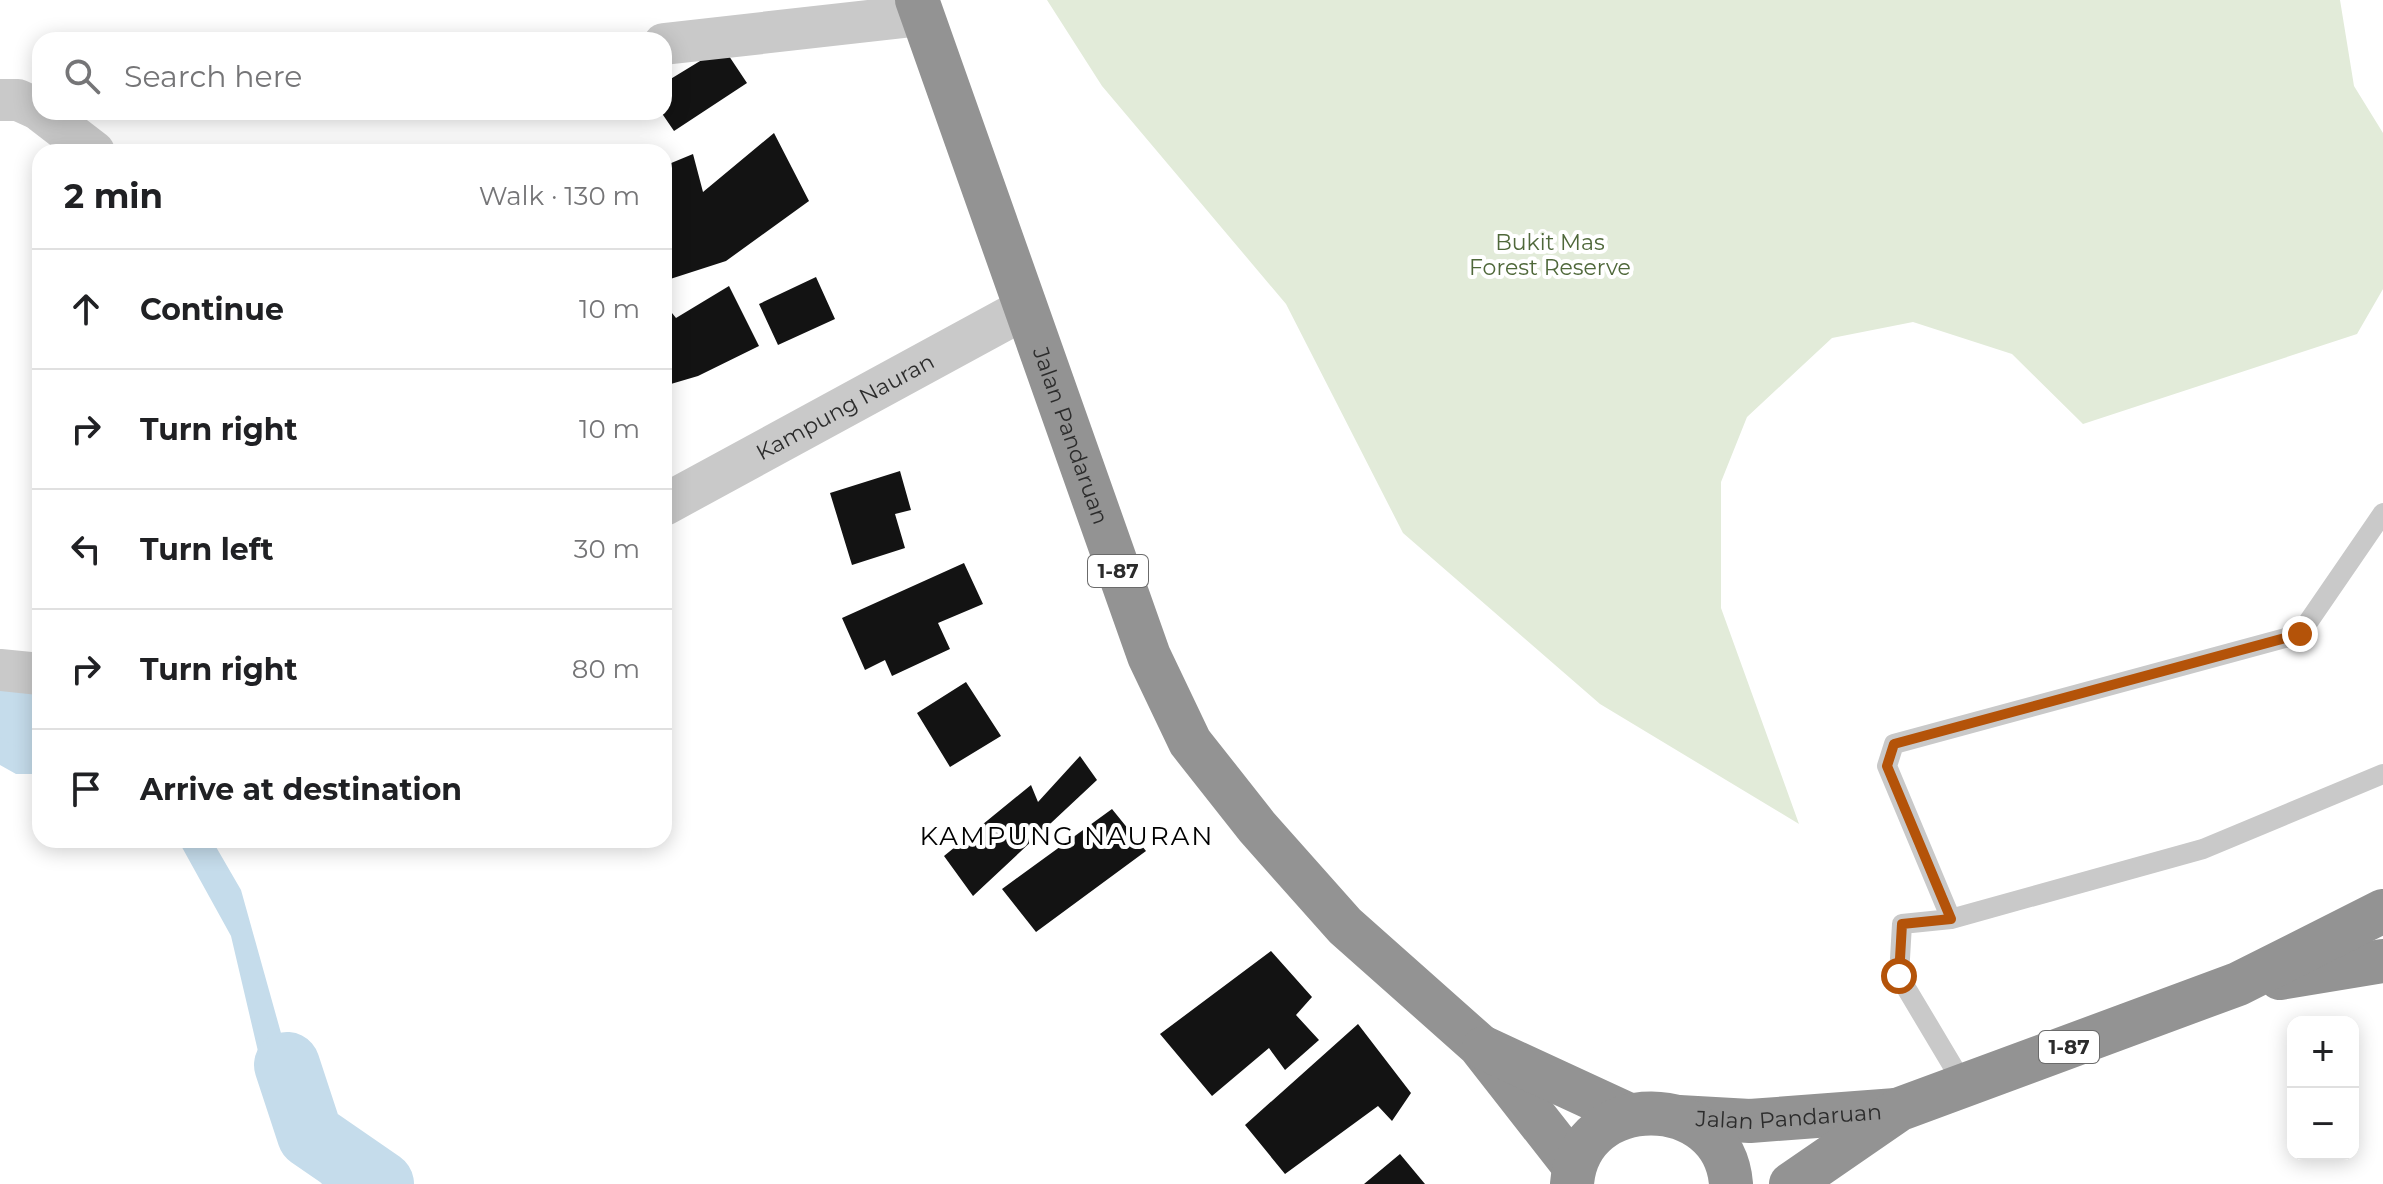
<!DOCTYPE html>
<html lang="en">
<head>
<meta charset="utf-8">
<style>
  body { margin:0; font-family:Montserrat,sans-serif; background:#f2f2f2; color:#202124 }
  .controls { position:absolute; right:24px; bottom:24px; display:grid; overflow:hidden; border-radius:16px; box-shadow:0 4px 20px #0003 }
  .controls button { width:72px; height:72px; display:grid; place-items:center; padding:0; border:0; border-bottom:2px solid #e0e0e0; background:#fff; color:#202124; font:40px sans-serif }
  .stop { position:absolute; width:24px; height:24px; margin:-18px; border:6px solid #b45309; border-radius:50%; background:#fff }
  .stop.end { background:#b45309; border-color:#fff; box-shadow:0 2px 8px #0008 }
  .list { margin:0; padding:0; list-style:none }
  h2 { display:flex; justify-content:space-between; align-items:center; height:104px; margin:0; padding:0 32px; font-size:34px }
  h2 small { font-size:26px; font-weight:400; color:#757577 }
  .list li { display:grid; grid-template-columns:52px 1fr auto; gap:24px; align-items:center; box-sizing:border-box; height:120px; padding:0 32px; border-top:2px solid #e0e0e0 }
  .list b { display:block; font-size:30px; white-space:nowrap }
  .list em { font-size:26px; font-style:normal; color:#757577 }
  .icon { flex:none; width:44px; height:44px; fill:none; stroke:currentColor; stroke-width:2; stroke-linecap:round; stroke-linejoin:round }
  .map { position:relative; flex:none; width:2383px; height:1184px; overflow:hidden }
  .search { position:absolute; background:#fff; box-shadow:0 4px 20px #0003; left:32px; top:32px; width:640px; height:88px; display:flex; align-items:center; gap:20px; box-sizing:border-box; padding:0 28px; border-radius:24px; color:#757577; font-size:30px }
  .panel { position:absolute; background:#fff; box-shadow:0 4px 20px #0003; left:32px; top:144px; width:640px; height:704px; border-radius:24px }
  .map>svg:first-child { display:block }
</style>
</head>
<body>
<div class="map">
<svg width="2383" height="1184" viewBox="0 0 2383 1184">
  <rect width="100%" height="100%" fill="#fff"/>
  <path fill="#e2ebd9" d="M 1047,0 L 2340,0 L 2354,86 L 2383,133 L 2383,289 L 2357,334 L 2083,424 L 2012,354 L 1913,322 L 1832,338 L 1747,417 L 1721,482 L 1721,608 L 1799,824 L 1600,704 L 1403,533 L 1286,304 L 1102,86 Z"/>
  <path fill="#c5dceb" d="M 0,716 L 40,734 L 40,774 L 16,774 L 0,765 Z
    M 178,840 L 212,840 L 241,890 L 286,1051 L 327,1153 L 351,1184 L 322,1184 L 295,1146 L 261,1064 L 231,936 Z"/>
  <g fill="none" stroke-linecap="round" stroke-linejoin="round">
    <path stroke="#c5dceb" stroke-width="66" d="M 0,699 L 27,715 L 40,717
      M 287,1065 L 310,1135 L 381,1184"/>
  </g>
  <path fill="#131313" d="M 723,47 L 747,83 L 674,131 L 661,112 L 664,112 L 664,83 Z
    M 774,133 L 809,201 L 726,261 L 664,281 L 664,166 L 693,154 L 703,192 Z
    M 816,277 L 835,319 L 778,345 L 759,304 Z
    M 729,286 L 759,346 L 698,376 L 664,386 L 664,303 L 676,318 Z
    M 900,471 L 911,510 L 895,514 L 905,548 L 852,565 L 830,493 Z
    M 964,563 L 983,604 L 938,623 L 950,649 L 892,676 L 885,660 L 865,670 L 842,618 Z
    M 966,682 L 1001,736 L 950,767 L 917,713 Z
    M 1080,756 L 1097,780 L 973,896 L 944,856 L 1031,785 L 1038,802 Z
    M 1112,809 L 1146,851 L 1036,932 L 1002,889 Z
    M 1271,951 L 1312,997 L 1296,1015 L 1319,1040 L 1285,1070 L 1269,1048 L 1212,1096 L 1160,1034 Z
    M 1358,1024 L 1411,1093 L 1392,1121 L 1378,1106 L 1285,1174 L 1245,1125 Z
    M 1400,1154 L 1425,1184 L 1364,1184 Z"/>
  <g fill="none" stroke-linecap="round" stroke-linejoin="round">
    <path stroke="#c9c9c9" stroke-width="20" d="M 1951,919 L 1887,766 L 1894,744 L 2300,634 L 2383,513
      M 1964,1085 L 1899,976 L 1902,924 L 1951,919 L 2203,849 L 2383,774"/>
    <g stroke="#c9c9c9" stroke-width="42">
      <path d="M 664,44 L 922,15"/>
      <path d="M 0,100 L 18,100 L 40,110"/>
      <path d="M 42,112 L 94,152"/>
      <path id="s1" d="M 664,505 L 1026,308"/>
      <path d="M 0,670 L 40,674"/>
    </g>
    <g stroke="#939393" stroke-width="44">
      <path id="s2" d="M 917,0 L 1149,656 L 1190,742 L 1257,827 L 1345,926 L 1479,1045 L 1573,1165"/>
      <path d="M 2280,978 L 2383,961"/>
      <path d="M 1484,1048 L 1629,1115"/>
      <path id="s3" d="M 1679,1117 L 1750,1121 L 1896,1110"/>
      <path d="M 1572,1184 C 1579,1089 1724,1091 1731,1184"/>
      <path d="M 1791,1184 L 1900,1109 L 2238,984 L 2383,911"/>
    </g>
  </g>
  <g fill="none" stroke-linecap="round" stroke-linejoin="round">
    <path stroke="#b45309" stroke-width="10" d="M 1899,976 L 1902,924 L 1951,919 L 1887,766 L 1894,744 L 2300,634"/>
  </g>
  <g text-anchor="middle" stroke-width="8" stroke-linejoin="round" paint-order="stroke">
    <g fill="#fff" stroke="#6b6b6b" stroke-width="2">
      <rect x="1088" y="555" width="60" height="32" rx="6"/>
      <rect x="2039" y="1031" width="60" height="32" rx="6"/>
    </g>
    <g font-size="20" font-weight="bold" fill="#2c2c2c">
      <text x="1118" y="578">1-87</text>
      <text x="2069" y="1054">1-87</text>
    </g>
    <g font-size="22" fill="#4f683a" stroke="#fff">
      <text x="1550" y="250">Bukit Mas<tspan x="1550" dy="25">Forest Reserve</tspan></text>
    </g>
    <g font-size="22" fill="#2c2c2c" stroke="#fff">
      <text dy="8" stroke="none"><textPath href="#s1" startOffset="206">Kampung Nauran</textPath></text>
      <text dy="8" stroke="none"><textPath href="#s2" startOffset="462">Jalan Pandaruan</textPath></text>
      <text dy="8" stroke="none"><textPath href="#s3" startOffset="110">Jalan Pandaruan</textPath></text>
    </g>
    <g font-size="26" letter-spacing="2" fill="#000" stroke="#fff">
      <text x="1067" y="845">KAMPUNG NAURAN</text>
    </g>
  </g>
</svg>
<div class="controls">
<button>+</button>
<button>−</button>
</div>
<div class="stop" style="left:1899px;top:976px"></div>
<div class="stop end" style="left:2300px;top:634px"></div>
<div class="search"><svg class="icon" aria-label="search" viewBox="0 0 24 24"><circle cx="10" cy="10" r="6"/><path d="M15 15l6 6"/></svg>Search here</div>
<section class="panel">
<h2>2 min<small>Walk · 130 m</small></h2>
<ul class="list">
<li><svg class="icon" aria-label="ahead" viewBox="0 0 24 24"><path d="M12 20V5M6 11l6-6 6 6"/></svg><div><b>Continue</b></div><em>10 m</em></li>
<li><svg class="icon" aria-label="right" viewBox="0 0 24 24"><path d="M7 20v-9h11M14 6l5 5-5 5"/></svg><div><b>Turn right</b></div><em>10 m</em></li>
<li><svg class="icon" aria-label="left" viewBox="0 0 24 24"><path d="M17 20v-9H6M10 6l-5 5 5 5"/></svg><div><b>Turn left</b></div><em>30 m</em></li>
<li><svg class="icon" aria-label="right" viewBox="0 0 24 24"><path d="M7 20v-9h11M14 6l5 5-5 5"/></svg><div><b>Turn right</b></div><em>80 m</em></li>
<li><svg class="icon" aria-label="arrive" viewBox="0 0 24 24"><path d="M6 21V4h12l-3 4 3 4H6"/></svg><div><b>Arrive at destination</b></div></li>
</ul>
</section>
</div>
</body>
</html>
